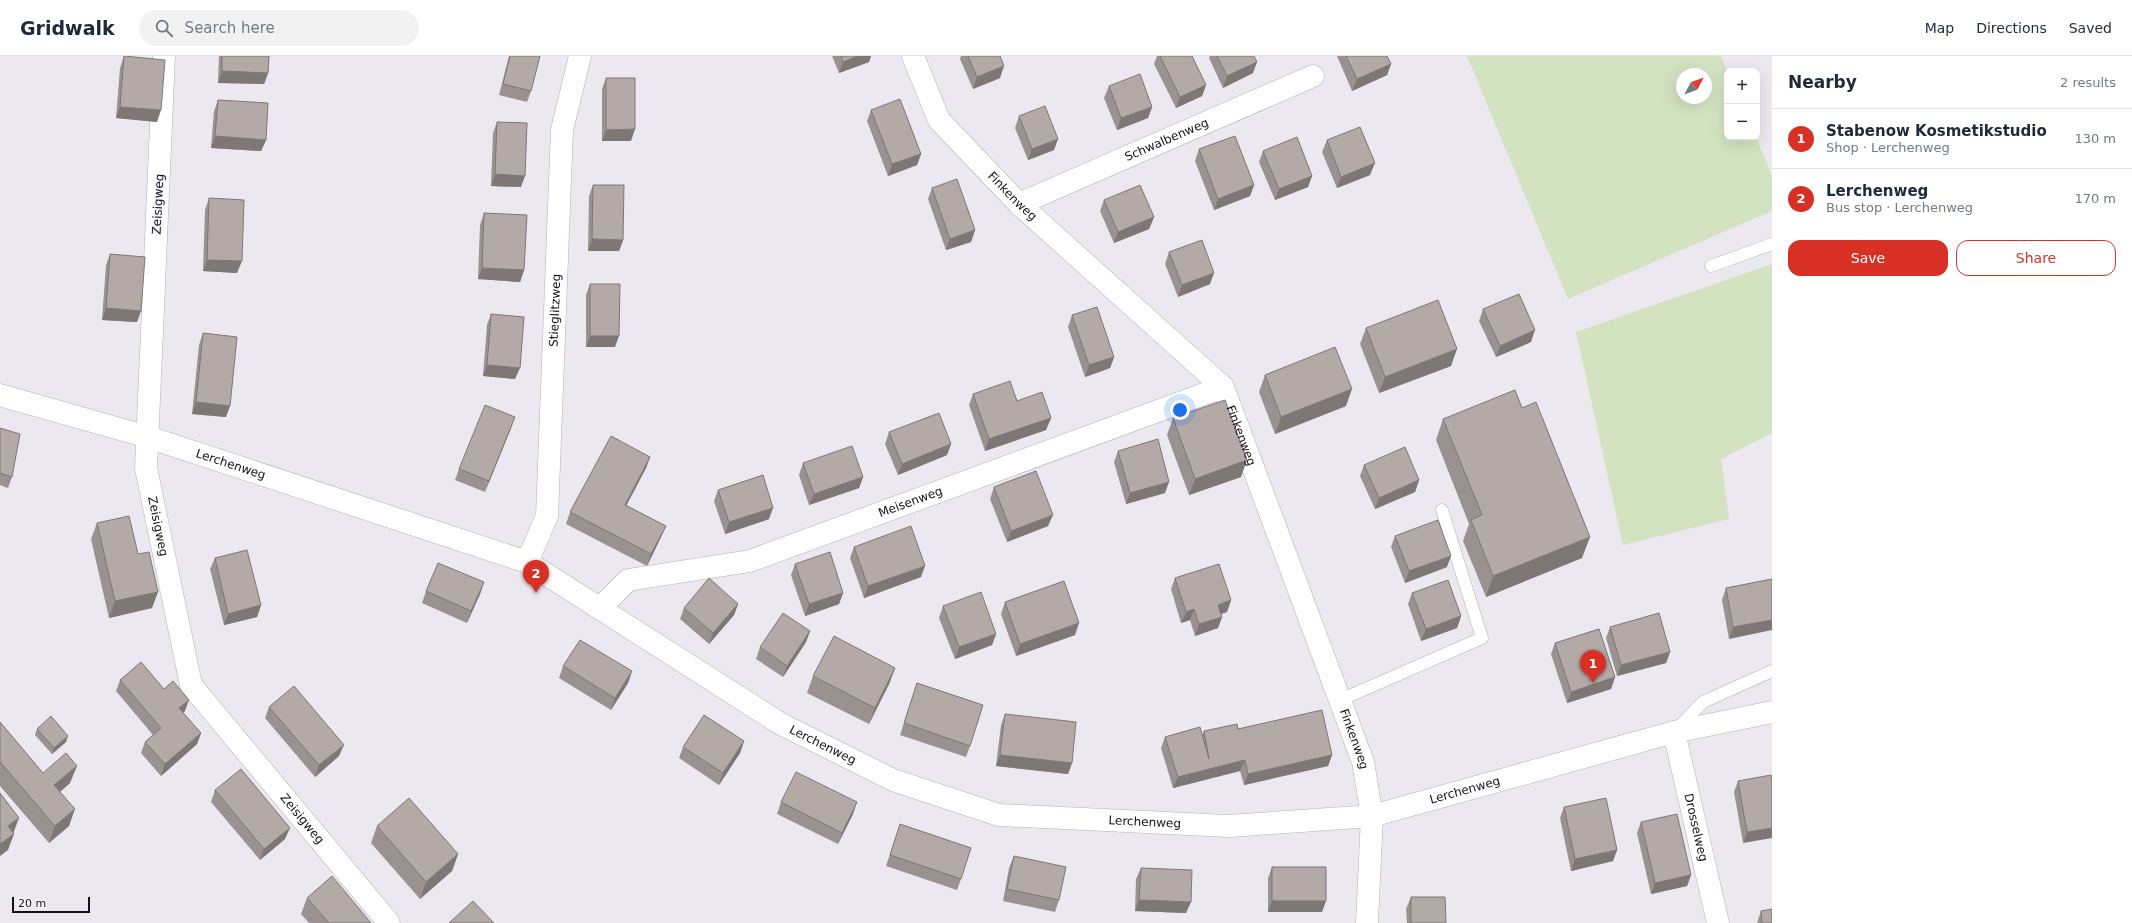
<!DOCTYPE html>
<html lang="en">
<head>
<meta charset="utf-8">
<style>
  body { margin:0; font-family:"DejaVu Sans",sans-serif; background:#f2f2f3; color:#1f2937 }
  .controls { position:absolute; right:12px; top:12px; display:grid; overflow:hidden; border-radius:8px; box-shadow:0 4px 16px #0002 }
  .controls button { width:36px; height:36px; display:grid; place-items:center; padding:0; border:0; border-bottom:1px solid #e0e1e3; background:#fff; color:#1f2937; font:20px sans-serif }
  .compass { position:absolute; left:1676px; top:12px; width:36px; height:36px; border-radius:50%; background:#fff; box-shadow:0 4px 16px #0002; rotate:49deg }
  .scale { position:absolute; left:12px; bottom:10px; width:78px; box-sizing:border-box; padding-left:4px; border:2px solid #131114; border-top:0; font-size:11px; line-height:14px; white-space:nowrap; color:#131114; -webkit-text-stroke:3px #f9f5fd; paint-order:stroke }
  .you { position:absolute; left:1180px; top:354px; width:14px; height:14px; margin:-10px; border:3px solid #fff; border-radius:50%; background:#1a73e8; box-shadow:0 0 0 6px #1a73e833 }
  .badge { display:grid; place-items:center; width:26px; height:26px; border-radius:50%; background:#d93025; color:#fff; font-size:13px; font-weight:700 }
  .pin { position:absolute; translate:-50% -33px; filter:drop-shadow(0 1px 2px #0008) }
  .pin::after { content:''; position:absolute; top:21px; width:14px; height:12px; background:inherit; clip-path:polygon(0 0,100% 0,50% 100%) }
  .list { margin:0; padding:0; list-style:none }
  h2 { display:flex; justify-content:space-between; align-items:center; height:52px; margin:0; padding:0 16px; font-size:17px }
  h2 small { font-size:13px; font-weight:400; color:#747a83 }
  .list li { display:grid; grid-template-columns:26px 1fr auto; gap:12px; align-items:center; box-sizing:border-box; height:60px; padding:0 16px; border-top:1px solid #e0e1e3 }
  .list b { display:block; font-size:15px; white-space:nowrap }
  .list p { margin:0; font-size:13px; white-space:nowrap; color:#747a83 }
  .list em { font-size:13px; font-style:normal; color:#747a83 }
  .actions { display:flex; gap:8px; padding:12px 16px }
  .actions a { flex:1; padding:9px 0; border:1px solid #d93025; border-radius:12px; text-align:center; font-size:14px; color:#d93025 }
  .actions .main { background:#d93025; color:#fff }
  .icon { flex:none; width:22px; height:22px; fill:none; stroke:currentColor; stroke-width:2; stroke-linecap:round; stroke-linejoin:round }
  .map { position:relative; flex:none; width:1772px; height:867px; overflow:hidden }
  header { display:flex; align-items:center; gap:24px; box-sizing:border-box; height:56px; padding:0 20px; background:#fff; border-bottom:1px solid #e0e1e3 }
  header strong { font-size:19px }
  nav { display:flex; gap:22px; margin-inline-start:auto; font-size:14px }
  .search { width:280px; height:36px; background:#f2f2f3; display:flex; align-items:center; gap:10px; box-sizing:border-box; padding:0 14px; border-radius:22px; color:#747a83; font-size:15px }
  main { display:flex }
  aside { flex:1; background:#fff }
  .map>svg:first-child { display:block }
</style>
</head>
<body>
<header>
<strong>Gridwalk</strong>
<div class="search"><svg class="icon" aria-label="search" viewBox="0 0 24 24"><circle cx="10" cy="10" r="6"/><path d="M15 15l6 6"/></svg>Search here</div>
<nav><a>Map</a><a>Directions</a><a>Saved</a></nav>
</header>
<main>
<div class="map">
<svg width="1772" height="867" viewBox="0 0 1772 867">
  <rect width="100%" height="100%" fill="#ece8f0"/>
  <path fill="#d3e3c1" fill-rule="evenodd" d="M 1467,0 L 1721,0 L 1727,15 L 1727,81 L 1756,81 L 1772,120 L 1772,155 L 1568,243 ZM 1682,18 L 1706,18 L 1706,42 L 1682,42 Z
    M 1772,208 L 1772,377 L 1721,403 L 1729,463 L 1623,489 L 1576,276 Z"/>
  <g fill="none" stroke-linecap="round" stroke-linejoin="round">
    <g stroke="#b3afb7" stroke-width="13">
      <path id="service" d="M 1711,210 L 1772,188
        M 1340,644 L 1482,582 L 1442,454
        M 1676,674 L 1703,646 L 1772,615"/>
    </g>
    <g stroke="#b3afb7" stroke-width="23">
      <g id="minor">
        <path id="s1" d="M 164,0 L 146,412 L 191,629 L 389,867"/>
        <path id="s2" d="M 913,0 L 939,64 L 1019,148 L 1223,331 L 1363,706 L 1372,760 L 1367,867"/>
        <path id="s3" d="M 1019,148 L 1313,20"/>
        <path id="s4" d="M 527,506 L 547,460 L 562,74 L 580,0"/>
        <path id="s5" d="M 600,552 L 628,524 L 750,505 L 1223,331"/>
        <path id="s6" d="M 1674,676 L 1718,867"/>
      </g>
    </g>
    <g stroke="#b3afb7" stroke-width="23">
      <g id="tertiary">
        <path id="s7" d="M 0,339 L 148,381 L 527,506 L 781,668 L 893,724 L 999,759 L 1229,770 L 1372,760 L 1674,676 L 1772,656"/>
      </g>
    </g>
    <use href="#service" stroke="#fff" stroke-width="12"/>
    <use href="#minor" stroke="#fff" stroke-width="22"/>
    <use href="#tertiary" stroke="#fff" stroke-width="22"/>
  </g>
  <path fill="#9a9290" d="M 124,0 L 157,66 L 116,62 L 120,12 Z
    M 219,0 L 269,0 L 268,17 L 264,28 L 218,27 Z
    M 509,0 L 540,0 L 531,35 L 527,46 L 499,39 Z
    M 832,0 L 871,0 L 869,6 L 839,17 Z
    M 961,0 L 1000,0 L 1000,22 L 973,33 L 960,3 Z
    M 1157,0 L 1192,0 L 1206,29 L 1202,40 L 1176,52 L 1154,8 Z
    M 1210,0 L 1254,0 L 1253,17 L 1223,32 L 1209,2 Z
    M 1337,0 L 1387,0 L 1391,8 L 1387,19 L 1352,35 Z
    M 606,22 L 631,85 L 602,85 L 602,33 Z
    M 1109,30 L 1152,51 L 1148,62 L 1117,74 L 1104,42 Z
    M 218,44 L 266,84 L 261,95 L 211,92 L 214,55 Z
    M 871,54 L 921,98 L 917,109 L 888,120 L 867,65 Z
    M 1019,60 L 1054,94 L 1028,104 L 1015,72 Z
    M 497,66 L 521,131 L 491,130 L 493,77 Z
    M 1327,84 L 1370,119 L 1337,132 L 1322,96 Z
    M 1199,93 L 1254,129 L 1250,140 L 1214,154 L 1195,105 Z
    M 1263,95 L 1312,120 L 1308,131 L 1275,144 L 1259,106 Z
    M 593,129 L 623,184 L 619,195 L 588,195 L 589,140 Z
    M 932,132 L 975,174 L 971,186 L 946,194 L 928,143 Z
    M 209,142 L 237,217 L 203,215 L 205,154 Z
    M 1104,144 L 1154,161 L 1149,173 L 1114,187 L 1100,155 Z
    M 484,157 L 524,214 L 520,226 L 478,223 L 480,169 Z
    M 1169,196 L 1210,228 L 1178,241 L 1165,208 Z
    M 110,198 L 137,266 L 102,264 L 106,209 Z
    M 590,228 L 615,291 L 586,291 L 586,239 Z
    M 1483,253 L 1531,286 L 1496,301 L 1479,265 Z
    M 491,258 L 515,323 L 483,320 L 487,269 Z
    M 1072,259 L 1114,301 L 1110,312 L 1085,321 L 1068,271 Z
    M 1366,272 L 1451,310 L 1379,337 L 1360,288 Z
    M 203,277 L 226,361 L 192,358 L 199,289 Z
    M 1265,319 L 1346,350 L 1275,378 L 1259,336 Z
    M 973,338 L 1017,345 L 1051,362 L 1046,374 L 985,395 L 969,349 Z
    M 1173,362 L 1241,421 L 1189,439 L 1167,379 Z
    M 1443,363 L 1582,502 L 1486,541 L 1463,485 L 1469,468 L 1436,384 Z
    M 0,372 L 12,421 L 8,432 L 0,429 Z
    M 511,372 L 485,436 L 455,424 L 459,413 Z
    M 889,376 L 951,388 L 947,399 L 898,419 L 885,388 Z
    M 1118,395 L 1165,437 L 1126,448 L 1114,406 Z
    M 650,401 L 646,412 L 626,449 L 666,470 L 661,481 L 647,510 L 566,468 L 570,456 Z
    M 803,407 L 863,421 L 859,432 L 809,449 L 799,419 Z
    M 1364,409 L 1419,424 L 1415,436 L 1375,453 L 1360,420 Z
    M 994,431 L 1048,470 L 1007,486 L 990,443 Z
    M 718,434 L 769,463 L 725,478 L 714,445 Z
    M 97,467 L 138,498 L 152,552 L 109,562 L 91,483 Z
    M 1395,480 L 1447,511 L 1405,527 L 1391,491 Z
    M 854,491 L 921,521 L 864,542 L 850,502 Z
    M 215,502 L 261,549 L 257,561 L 224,569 L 210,513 Z
    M 795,508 L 843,537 L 839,548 L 805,560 L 791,519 Z
    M 1175,522 L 1231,544 L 1227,556 L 1221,558 L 1222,561 L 1218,572 L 1195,580 L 1190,564 L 1181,567 L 1171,533 Z
    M 1772,523 L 1729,583 L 1722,544 L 1726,532 Z
    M 484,526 L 480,538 L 467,567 L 422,547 L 426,535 Z
    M 1412,537 L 1461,560 L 1457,572 L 1421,585 L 1408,548 Z
    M 1005,546 L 1075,579 L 1016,600 L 1001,558 Z
    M 738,548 L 734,559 L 709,588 L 680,563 L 684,552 Z
    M 943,550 L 996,578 L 992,589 L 955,603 L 939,562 Z
    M 1610,571 L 1670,596 L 1666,607 L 1617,620 L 1606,582 Z
    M 810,575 L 806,586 L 783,621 L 756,603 L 760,591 Z
    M 1555,587 L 1615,621 L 1611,633 L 1567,647 L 1551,598 Z
    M 563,610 L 632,615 L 628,627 L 611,654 L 559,622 Z
    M 895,612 L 889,628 L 869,668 L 807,637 L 813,620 Z
    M 120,624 L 164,633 L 185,655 L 183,657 L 201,677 L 197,688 L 161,720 L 141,697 L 145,686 L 153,679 L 116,635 Z
    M 917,627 L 970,690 L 966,701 L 900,679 Z
    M 269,651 L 339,700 L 315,721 L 265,662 Z
    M 1005,658 L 1072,707 L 1068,718 L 996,710 L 1001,669 Z
    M 0,666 L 43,717 L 70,727 L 60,736 L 69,770 L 49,787 L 0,730 Z
    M 37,673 L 66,686 L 52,698 L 35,679 Z
    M 1238,673 L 1332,699 L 1328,710 L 1244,729 L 1240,715 L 1173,732 L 1161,692 L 1165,681 L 1202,679 L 1204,675 Z
    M 744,685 L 740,697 L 719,729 L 679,702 L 683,691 Z
    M 1772,724 L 1743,787 L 1734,736 L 1738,725 Z
    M 215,734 L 285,783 L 260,804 L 211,746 Z
    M 781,746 L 853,758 L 838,788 L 777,758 Z
    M 1564,751 L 1617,794 L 1613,805 L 1571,815 L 1560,762 Z
    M 1641,766 L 1691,819 L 1687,830 L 1651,838 L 1637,777 Z
    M 900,768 L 961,823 L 957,834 L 886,810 Z
    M 377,770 L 458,798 L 452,815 L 420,843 L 371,787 Z
    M 1014,800 L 1059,844 L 1055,856 L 1003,845 L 1009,812 Z
    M 1272,811 L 1322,856 L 1268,856 L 1268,822 Z
    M 1141,812 L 1186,857 L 1135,855 L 1136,823 Z
    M 1411,841 L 1446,867 L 1407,867 L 1406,853 Z
    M 307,842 L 371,867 L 309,867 L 301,858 Z
    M 1761,855 L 1772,867 L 1757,867 Z"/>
  <path fill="#7d7775" d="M 858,0 L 871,0 L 869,6 L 839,17 L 843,6 Z
    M 1257,6 L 1253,17 L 1223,32 L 1227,20 Z
    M 1391,8 L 1387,19 L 1352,35 L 1357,23 Z
    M 1004,10 L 1000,22 L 973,33 L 977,21 Z
    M 222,15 L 268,17 L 264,28 L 218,27 Z
    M 1206,29 L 1202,40 L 1176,52 L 1180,41 Z
    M 120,51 L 161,54 L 157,66 L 116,62 Z
    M 1152,51 L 1148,62 L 1117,74 L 1121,62 Z
    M 635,73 L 631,85 L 602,85 L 606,74 Z
    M 215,80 L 266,84 L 261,95 L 211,92 Z
    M 1058,83 L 1054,94 L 1028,104 L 1032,93 Z
    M 921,98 L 917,109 L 888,120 L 892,108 Z
    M 1375,107 L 1370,119 L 1337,132 L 1341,121 Z
    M 495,118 L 525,120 L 521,131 L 491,130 Z
    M 1312,120 L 1308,131 L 1275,144 L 1279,133 Z
    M 1254,129 L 1250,140 L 1214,154 L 1218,143 Z
    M 1154,161 L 1149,173 L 1114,187 L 1118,176 Z
    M 975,174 L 971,186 L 946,194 L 950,183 Z
    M 592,183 L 623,184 L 619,195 L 588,195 Z
    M 207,204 L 242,205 L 237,217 L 203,215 Z
    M 482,212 L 524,214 L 520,226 L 478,223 Z
    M 1214,217 L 1210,228 L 1178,241 L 1182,229 Z
    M 106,252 L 141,255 L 137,266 L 102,264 Z
    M 1535,274 L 1531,286 L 1496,301 L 1500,290 Z
    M 590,280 L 619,280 L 615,291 L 586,291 Z
    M 1457,293 L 1451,310 L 1379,337 L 1385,321 Z
    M 1114,301 L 1110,312 L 1085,321 L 1089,309 Z
    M 487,309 L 520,312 L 515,323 L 483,320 Z
    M 1352,333 L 1346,350 L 1275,378 L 1281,361 Z
    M 196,346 L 230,350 L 226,361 L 192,358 Z
    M 515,361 L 511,372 L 485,436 L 489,425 Z
    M 1051,362 L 1046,374 L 985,395 L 989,383 Z
    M 951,388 L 947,399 L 898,419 L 902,408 Z
    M 650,401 L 646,412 L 621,460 L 625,449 Z
    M 1247,404 L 1241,421 L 1189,439 L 1195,423 Z
    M 863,421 L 859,432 L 809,449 L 814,438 Z
    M 1419,424 L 1415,436 L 1375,453 L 1379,442 Z
    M 1169,426 L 1165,437 L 1126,448 L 1130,437 Z
    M 773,452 L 769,463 L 725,478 L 729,466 Z
    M 1053,459 L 1048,470 L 1007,486 L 1011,475 Z
    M 666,470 L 661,481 L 647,510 L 651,498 Z
    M 1590,481 L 1582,502 L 1486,541 L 1493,520 Z
    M 1451,500 L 1447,511 L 1405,527 L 1409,515 Z
    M 925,510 L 921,521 L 864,542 L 868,530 Z
    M 484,526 L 480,538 L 467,567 L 471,555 Z
    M 158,536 L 152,552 L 109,562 L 115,545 Z
    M 843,537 L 839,548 L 805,560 L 809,548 Z
    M 1231,544 L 1227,556 L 1214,560 L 1218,549 Z
    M 738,548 L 734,559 L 709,588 L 713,577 Z
    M 261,549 L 257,561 L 224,569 L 228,558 Z
    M 1194,553 L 1190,564 L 1181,567 L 1186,556 Z
    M 1461,560 L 1457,572 L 1421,585 L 1426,573 Z
    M 1222,561 L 1218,572 L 1195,580 L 1199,568 Z
    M 1772,564 L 1772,574 L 1729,583 L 1733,571 Z
    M 1079,567 L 1075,579 L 1016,600 L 1020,588 Z
    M 810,575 L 806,586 L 783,621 L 787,610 Z
    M 996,578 L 992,589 L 955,603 L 959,591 Z
    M 1670,596 L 1666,607 L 1617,620 L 1621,609 Z
    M 895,612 L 889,628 L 869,668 L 875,652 Z
    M 632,615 L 628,627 L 611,654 L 615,642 Z
    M 1615,621 L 1611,633 L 1567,647 L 1571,636 Z
    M 189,644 L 185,655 L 175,664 L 179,652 Z
    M 201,677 L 197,688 L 161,720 L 165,708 Z
    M 68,680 L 66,686 L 52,698 L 54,692 Z
    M 744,685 L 740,697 L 719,729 L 723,717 Z
    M 344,689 L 339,700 L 315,721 L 319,709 Z
    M 1000,699 L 1072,707 L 1068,718 L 996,710 Z
    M 1332,699 L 1328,710 L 1244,729 L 1248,718 Z
    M 1245,704 L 1240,715 L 1173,732 L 1178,721 Z
    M 77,710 L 70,727 L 48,746 L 54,729 Z
    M 857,746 L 853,758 L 838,788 L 842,777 Z
    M 75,753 L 69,770 L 49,787 L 55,770 Z
    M 19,762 L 13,778 L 8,770 Z
    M 290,772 L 285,783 L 260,804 L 264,793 Z
    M 1772,772 L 1772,782 L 1743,787 L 1747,776 Z
    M 14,778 L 8,794 L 0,800 L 0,788 Z
    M 1617,794 L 1613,805 L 1571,815 L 1575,803 Z
    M 458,798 L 452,815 L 420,843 L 426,826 Z
    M 1691,819 L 1687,830 L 1651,838 L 1655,827 Z
    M 1139,844 L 1191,846 L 1186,857 L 1135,855 Z
    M 1272,845 L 1326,845 L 1322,856 L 1268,856 Z"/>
  <path fill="#b3aaa7" stroke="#7d7775" d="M 124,0 L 165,4 L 161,54 L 120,51 Z
    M 222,0 L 269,0 L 268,17 L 222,15 Z
    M 510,0 L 540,0 L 531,35 L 503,28 Z
    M 841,0 L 858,0 L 843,6 Z
    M 968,0 L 1000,0 L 1004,10 L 977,21 Z
    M 1160,0 L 1192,0 L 1206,29 L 1180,41 Z
    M 1217,0 L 1254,0 L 1257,6 L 1227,20 Z
    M 1346,0 L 1387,0 L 1391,8 L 1357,23 Z
    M 1140,18 L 1152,51 L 1121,62 L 1109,30 Z
    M 606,22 L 635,22 L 635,73 L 606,74 Z
    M 900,43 L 921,98 L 892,108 L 871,54 Z
    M 218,44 L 268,47 L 266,84 L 215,80 Z
    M 1045,50 L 1058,83 L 1032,93 L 1019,60 Z
    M 497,66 L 527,67 L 525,120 L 495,118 Z
    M 1360,71 L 1375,107 L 1341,121 L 1327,84 Z
    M 1235,80 L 1254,129 L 1218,143 L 1199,93 Z
    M 1297,81 L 1312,120 L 1279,133 L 1263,95 Z
    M 957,123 L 975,174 L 950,183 L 932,132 Z
    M 593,129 L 624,129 L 623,184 L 592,183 Z
    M 1140,129 L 1154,161 L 1118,176 L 1104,144 Z
    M 209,142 L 244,144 L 242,205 L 207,204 Z
    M 484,157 L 527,159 L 524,214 L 482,212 Z
    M 1202,184 L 1214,217 L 1182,229 L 1169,196 Z
    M 110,198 L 145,201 L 141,255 L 106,252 Z
    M 590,228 L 620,228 L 619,280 L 590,280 Z
    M 1519,238 L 1535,274 L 1500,290 L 1483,253 Z
    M 1438,244 L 1457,293 L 1385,321 L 1366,272 Z
    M 1097,251 L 1114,301 L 1089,309 L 1072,259 Z
    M 491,258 L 524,261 L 520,312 L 487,309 Z
    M 203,277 L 237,281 L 230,350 L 196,346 Z
    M 1335,291 L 1352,333 L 1281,361 L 1265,319 Z
    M 1010,325 L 1017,345 L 1042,336 L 1051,362 L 989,383 L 973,338 Z
    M 1515,334 L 1522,352 L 1536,346 L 1590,481 L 1493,520 L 1471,464 L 1482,459 L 1443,363 Z
    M 1225,344 L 1247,404 L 1195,423 L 1173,362 Z
    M 485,349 L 515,361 L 489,425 L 459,413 Z
    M 939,357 L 951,388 L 902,408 L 889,376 Z
    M 0,372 L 20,378 L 12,421 L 0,417 Z
    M 611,380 L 650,401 L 625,449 L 666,470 L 651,498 L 570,456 Z
    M 1158,383 L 1169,426 L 1130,437 L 1118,395 Z
    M 852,390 L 863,421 L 814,438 L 803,407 Z
    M 1405,391 L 1419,424 L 1379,442 L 1364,409 Z
    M 1036,415 L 1053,459 L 1011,475 L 994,431 Z
    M 763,419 L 773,452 L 729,466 L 718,434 Z
    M 129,460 L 138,498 L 149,496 L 158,536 L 115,545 L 97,467 Z
    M 1438,464 L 1451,500 L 1409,515 L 1395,480 Z
    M 911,470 L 925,510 L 868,530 L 854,491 Z
    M 247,494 L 261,549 L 228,558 L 215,502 Z
    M 830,496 L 843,537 L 809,548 L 795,508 Z
    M 438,507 L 484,526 L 471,555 L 426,535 Z
    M 1219,508 L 1231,544 L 1218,549 L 1222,561 L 1199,568 L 1194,553 L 1186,556 L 1175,522 Z
    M 709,522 L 738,548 L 713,577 L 684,552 Z
    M 1772,523 L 1772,564 L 1733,571 L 1726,532 Z
    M 1448,524 L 1461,560 L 1426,573 L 1412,537 Z
    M 1064,525 L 1079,567 L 1020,588 L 1005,546 Z
    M 981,536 L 996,578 L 959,591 L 943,550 Z
    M 783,557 L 810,575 L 787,610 L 760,591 Z
    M 1659,557 L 1670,596 L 1621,609 L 1610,571 Z
    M 1599,573 L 1615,621 L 1571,636 L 1555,587 Z
    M 834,580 L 895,612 L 875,652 L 813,620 Z
    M 580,584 L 632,615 L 615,642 L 563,610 Z
    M 141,606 L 164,633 L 173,625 L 189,644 L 179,652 L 201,677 L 165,708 L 145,686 L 161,672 L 120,624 Z
    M 917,627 L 983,649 L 970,690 L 904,667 Z
    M 294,630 L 344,689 L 319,709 L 269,651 Z
    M 1322,654 L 1332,699 L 1248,718 L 1245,704 L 1178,721 L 1165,681 L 1200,671 L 1209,703 L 1204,675 L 1237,668 L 1238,673 Z
    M 1005,658 L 1076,666 L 1072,707 L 1000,699 Z
    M 704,659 L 744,685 L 723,717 L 683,691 Z
    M 51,660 L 68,680 L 54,692 L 37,673 Z
    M 0,666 L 43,717 L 66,697 L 77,710 L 54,729 L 75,753 L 55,770 L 0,706 Z
    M 241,713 L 290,772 L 264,793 L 215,734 Z
    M 796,716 L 857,746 L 842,777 L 781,746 Z
    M 1771,719 L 1772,724 L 1772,772 L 1747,776 L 1738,725 Z
    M 0,737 L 19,762 L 8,770 L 14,778 L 0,788 Z
    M 409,742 L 458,798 L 426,826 L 377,770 Z
    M 1606,742 L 1617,794 L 1575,803 L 1564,751 Z
    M 1677,758 L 1691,819 L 1655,827 L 1641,766 Z
    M 900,768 L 971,792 L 961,823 L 890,799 Z
    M 1014,800 L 1066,811 L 1059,844 L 1007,833 Z
    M 1272,811 L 1326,811 L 1326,845 L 1272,845 Z
    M 1141,812 L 1192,814 L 1191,846 L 1139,844 Z
    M 332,820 L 371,867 L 329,867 L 307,842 Z
    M 1411,841 L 1445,841 L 1446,867 L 1411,867 Z
    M 473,845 L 494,867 L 449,867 Z
    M 1772,853 L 1772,867 L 1762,867 L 1761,855 Z"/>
  <g text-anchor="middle" stroke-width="3" stroke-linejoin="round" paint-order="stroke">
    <g font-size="12" fill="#131114" stroke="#f9f5fd">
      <text dy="4" stroke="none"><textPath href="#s3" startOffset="161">Schwalbenweg</textPath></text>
      <text dy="4" stroke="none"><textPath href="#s2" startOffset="175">Finkenweg</textPath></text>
      <text transform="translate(158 148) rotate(-87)" y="4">Zeisigweg</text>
      <text dy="4" stroke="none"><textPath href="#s4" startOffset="256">Stieglitzweg</textPath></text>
      <text dy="4" stroke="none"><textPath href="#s2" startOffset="511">Finkenweg</textPath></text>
      <text dy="4" stroke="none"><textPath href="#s7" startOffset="241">Lerchenweg</textPath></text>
      <text dy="4" stroke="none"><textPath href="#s5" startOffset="334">Meisenweg</textPath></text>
      <text dy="4" stroke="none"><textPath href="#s1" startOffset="472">Zeisigweg</textPath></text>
      <text dy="4" stroke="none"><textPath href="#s2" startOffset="835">Finkenweg</textPath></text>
      <text dy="4" stroke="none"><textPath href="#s7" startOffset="901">Lerchenweg</textPath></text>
      <text dy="4" stroke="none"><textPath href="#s7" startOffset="1561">Lerchenweg</textPath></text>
      <text dy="4" stroke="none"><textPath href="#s1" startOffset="808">Zeisigweg</textPath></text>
      <text dy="4" stroke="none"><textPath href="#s7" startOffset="1237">Lerchenweg</textPath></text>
      <text dy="4" stroke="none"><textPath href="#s6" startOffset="98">Drosselweg</textPath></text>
    </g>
  </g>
</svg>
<div class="controls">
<button>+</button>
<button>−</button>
</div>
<svg class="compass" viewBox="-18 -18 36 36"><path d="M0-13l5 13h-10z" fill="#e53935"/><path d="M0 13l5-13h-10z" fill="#747a83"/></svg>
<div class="scale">20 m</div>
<div class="you"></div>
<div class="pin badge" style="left:1593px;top:627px">1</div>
<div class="pin badge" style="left:536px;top:537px">2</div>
</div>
<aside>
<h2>Nearby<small>2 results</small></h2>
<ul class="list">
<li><span class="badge">1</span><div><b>Stabenow Kosmetikstudio</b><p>Shop · Lerchenweg</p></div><em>130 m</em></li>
<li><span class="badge">2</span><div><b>Lerchenweg</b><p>Bus stop · Lerchenweg</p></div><em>170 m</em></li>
</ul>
<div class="actions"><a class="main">Save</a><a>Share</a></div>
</aside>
</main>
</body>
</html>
